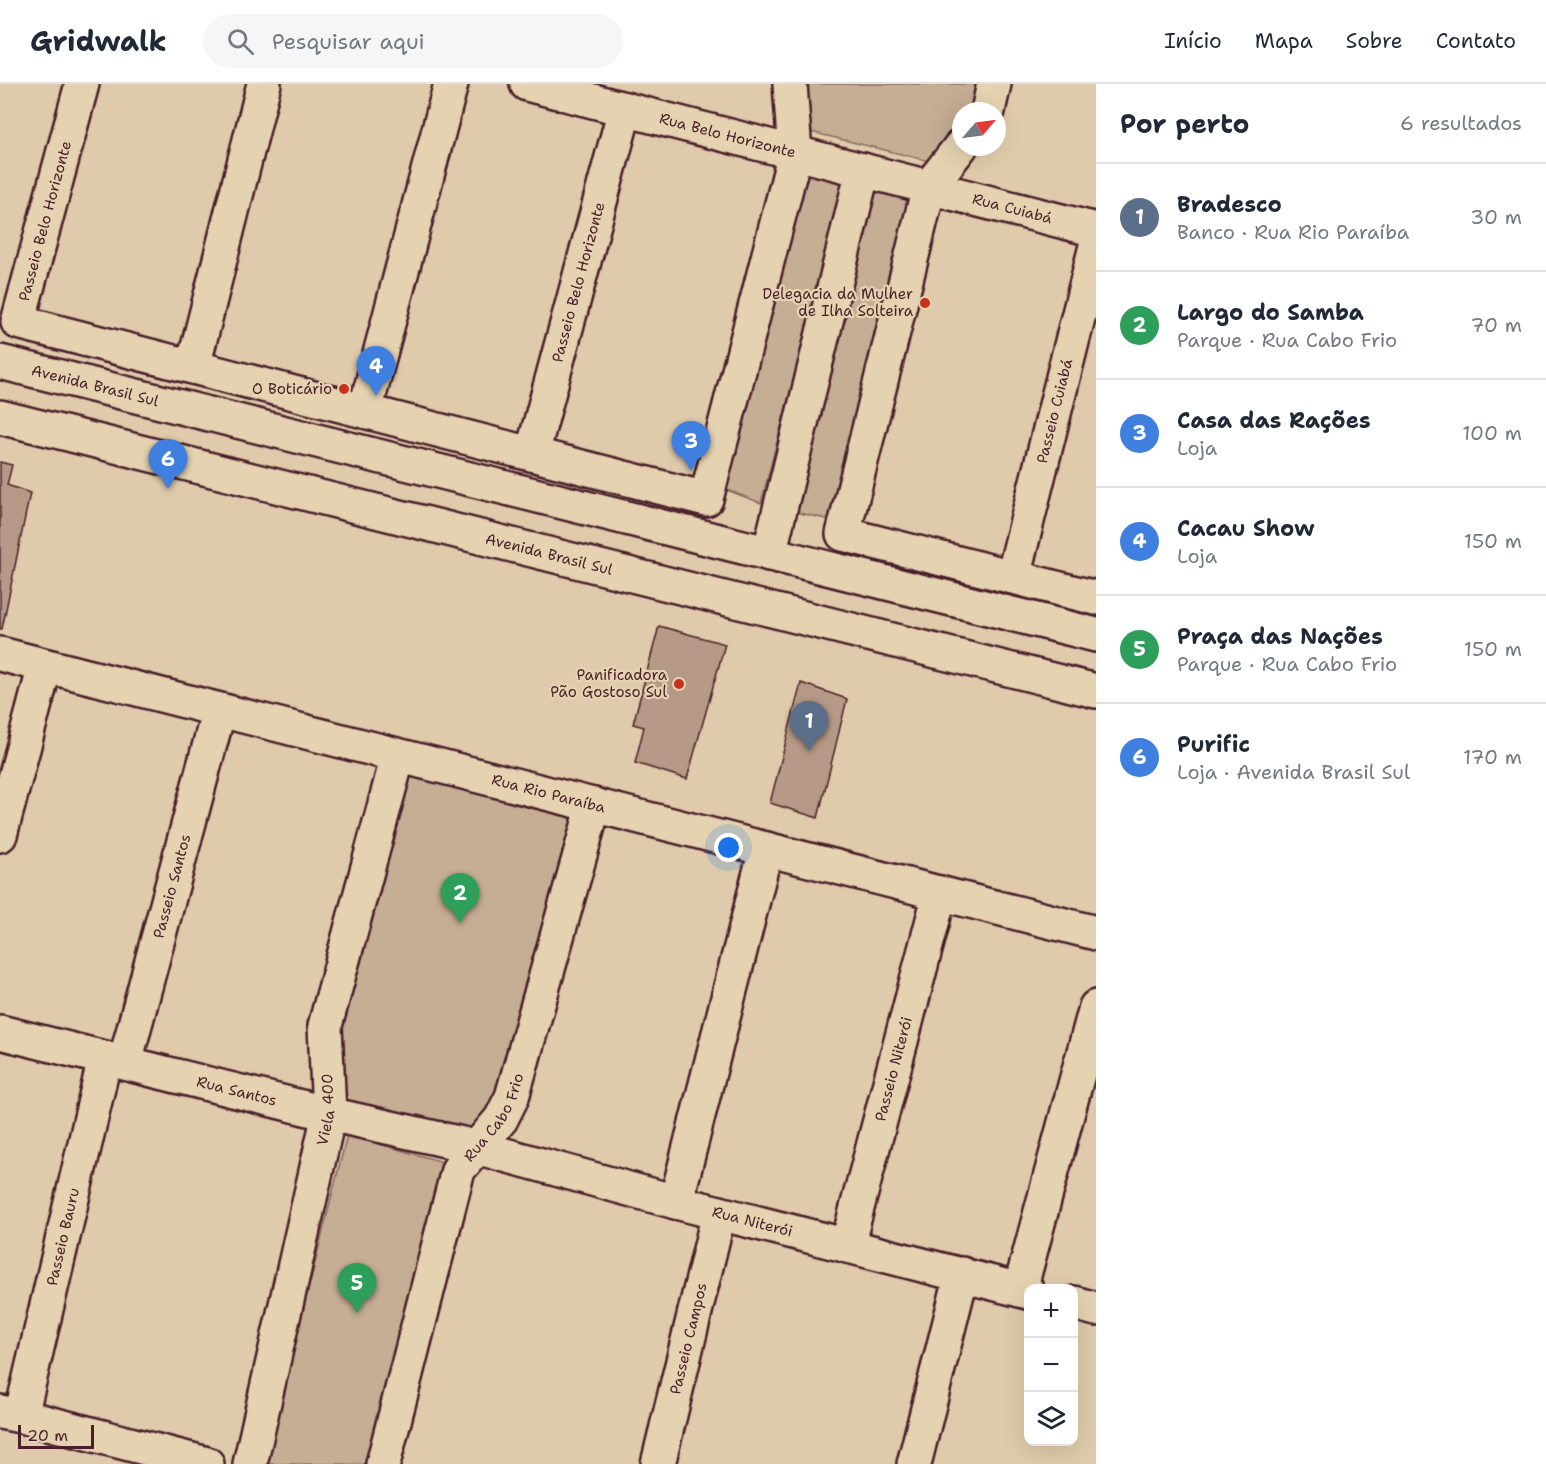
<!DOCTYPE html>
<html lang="pt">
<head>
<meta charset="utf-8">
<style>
  body { margin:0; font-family:"Shantell Sans",sans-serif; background:#f6f6f7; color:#1f2937 }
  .controls { position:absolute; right:18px; bottom:18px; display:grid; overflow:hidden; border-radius:12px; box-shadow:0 6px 24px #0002 }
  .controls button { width:54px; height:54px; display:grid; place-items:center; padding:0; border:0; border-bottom:2px solid #e0e1e3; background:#fff; color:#1f2937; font:30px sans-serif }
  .compass { position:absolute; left:952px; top:18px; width:54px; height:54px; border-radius:50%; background:#fff; box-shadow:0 6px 24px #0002; rotate:62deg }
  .scale { position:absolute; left:18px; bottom:15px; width:76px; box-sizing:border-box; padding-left:6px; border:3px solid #4a1f2b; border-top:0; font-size:16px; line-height:21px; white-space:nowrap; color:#4a1f2b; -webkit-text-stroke:4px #e5d2b0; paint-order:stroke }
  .you { position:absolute; left:729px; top:764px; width:21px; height:21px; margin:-15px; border:4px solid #fff; border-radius:50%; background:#1a73e8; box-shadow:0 0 0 9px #1a73e833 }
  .badge { display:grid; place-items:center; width:39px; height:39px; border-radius:50%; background:#db2777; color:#fff; font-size:20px; font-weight:700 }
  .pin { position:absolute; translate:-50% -50px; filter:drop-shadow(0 2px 3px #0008) }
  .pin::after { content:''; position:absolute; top:32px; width:21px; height:18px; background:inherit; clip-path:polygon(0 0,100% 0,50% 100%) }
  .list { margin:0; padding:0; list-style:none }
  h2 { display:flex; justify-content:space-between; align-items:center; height:78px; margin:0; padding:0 24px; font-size:26px }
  h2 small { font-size:20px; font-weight:400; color:#747a83 }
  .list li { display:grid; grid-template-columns:39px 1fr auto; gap:18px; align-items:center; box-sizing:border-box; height:108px; padding:0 24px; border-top:2px solid #e0e1e3 }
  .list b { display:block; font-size:22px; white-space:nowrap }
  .list p { margin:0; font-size:20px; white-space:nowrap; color:#747a83 }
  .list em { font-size:20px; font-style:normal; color:#747a83 }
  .icon { flex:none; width:33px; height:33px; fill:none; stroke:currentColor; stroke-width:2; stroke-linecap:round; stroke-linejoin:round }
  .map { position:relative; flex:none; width:1096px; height:1380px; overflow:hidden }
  header { display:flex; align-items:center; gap:36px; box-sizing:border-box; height:84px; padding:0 30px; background:#fff; border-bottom:2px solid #e0e1e3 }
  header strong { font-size:28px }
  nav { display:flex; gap:33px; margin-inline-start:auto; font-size:21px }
  .search { width:420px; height:54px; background:#f6f6f7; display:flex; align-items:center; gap:15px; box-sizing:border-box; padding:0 21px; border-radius:33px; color:#747a83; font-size:22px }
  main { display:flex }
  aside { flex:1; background:#fff }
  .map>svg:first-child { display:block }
</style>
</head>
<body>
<header>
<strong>Gridwalk</strong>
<div class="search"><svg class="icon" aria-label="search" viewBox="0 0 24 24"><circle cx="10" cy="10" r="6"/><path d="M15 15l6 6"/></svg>Pesquisar aqui</div>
<nav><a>Início</a><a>Mapa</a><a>Sobre</a><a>Contato</a></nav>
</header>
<main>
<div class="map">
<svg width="1096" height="1380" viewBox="0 0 1096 1380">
  <rect width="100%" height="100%" fill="#dfcbab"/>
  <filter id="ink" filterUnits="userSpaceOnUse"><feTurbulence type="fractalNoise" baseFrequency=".0167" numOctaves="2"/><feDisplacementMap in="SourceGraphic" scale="12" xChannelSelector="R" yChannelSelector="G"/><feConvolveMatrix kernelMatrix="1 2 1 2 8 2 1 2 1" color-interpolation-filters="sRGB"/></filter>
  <g filter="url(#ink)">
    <path fill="#c6ae95" stroke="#886660" stroke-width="1.5" d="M 804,0 L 982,0 L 974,27 L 961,27 L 961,43 L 933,78 L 811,48 Z
      M 801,83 L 845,98 L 761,419 L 719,403 Z
      M 875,100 L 918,113 L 835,437 L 791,427 Z
      M 409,684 L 582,729 L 512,1007 L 468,1054 L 341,1024 L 335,949 Z
      M 347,1051 L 450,1080 L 373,1380 L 268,1380 L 265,1379 Z"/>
    <path fill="#b69a87" stroke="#4a1f2b" stroke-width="1.5" d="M 0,378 L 12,381 L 7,401 L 30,409 L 2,545 L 0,545 Z
      M 659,542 L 725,560 L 687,695 L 635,679 L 644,643 L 633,640 Z
      M 801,599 L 847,615 L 818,734 L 770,719 Z"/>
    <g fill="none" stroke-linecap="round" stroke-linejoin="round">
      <g stroke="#4a1f2b" stroke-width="38">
        <g id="minor">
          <path d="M 82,0 L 18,238 L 706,415 L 795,69 L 790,0"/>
          <path id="s1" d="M 527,0 L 1096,146"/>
          <path d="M 988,27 L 994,0"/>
          <path d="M 961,62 L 929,103 L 843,450 L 1096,514"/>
          <path d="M 193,283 L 264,0"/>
          <path d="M 365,327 L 451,0"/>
          <path id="s2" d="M 532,370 L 625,25"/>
          <path d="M 769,470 L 863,86"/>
          <path id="s3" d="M 1013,493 L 1096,162"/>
          <path id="s4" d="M 0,570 L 1096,849"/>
          <path d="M 0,751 L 45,582"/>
          <path id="s5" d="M 0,948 L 329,1030 L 476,1063 L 676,1118 L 1028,1208"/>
          <path id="s6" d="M 125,978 L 219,626"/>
          <path d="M 676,1118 L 766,765"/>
          <path id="s7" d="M 847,1162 L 940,809"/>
          <path d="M 1020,1206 L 1096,923"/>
          <path d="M 1074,1219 L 1096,1225"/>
          <path d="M 0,1328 L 21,1332 L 207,1380"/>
          <path id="s8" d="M 21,1332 L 105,974"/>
          <path id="s9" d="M 250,1380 L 329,1030 L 325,942 L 398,672"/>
          <path id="s10" d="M 383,1380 L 458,1086 L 501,1035 L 512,1013 L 594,721"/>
          <path id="s11" d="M 658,1380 L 719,1129"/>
          <path d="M 914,1380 L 962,1190"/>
        </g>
      </g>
      <g stroke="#4a1f2b" stroke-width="38">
        <g id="major">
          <path id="s12" d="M 0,278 L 1096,551"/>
          <path id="s13" d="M 0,333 L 1096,607"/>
        </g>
      </g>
      <use href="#minor" stroke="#e5d2b0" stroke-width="33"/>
      <use href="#major" stroke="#e5d2b0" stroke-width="33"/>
    </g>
  </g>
  <g fill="#c8321e" stroke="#e5d2b0" stroke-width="2">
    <circle cx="925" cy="219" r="6"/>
    <circle cx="344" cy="305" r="6"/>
    <circle cx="679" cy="600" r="6"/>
  </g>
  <g text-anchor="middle" stroke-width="4.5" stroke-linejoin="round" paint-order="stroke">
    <g font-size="15" fill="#4a1f2b" stroke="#e5d2b0">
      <text dy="5" stroke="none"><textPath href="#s1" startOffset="207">Rua Belo Horizonte</textPath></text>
      <text dy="5" stroke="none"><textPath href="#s1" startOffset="501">Rua Cuiabá</textPath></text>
      <text transform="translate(45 137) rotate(-75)" y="5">Passeio Belo Horizonte</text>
      <text dy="5" stroke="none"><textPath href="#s2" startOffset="178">Passeio Belo Horizonte</textPath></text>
      <text dy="5" stroke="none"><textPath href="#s12" startOffset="98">Avenida Brasil Sul</textPath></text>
      <text dy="5" stroke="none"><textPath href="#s3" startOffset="171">Passeio Cuiabá</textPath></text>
      <text dy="5" stroke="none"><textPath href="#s13" startOffset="566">Avenida Brasil Sul</textPath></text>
      <text dy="5" stroke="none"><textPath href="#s4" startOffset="566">Rua Rio Paraíba</textPath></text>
      <text dy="5" stroke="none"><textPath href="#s6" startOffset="182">Passeio Santos</textPath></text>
      <text dy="5" stroke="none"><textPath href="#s7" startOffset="183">Passeio Niterói</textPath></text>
      <text dy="5" stroke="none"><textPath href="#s5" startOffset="244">Rua Santos</textPath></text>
      <text dy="5" stroke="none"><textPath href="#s9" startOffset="363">Viela 400</textPath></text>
      <text dy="5" stroke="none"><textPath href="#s10" startOffset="368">Rua Cabo Frio</textPath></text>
      <text dy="5" stroke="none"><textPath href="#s5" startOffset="776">Rua Niterói</textPath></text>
      <text dy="5" stroke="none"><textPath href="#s8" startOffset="184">Passeio Bauru</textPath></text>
      <text dy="5" stroke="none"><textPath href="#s11" startOffset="129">Passeio Campos</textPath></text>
    </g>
    <g font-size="15" fill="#4a1f2b" stroke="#e5d2b0" text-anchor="end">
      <text x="913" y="215">Delegacia da Mulher<tspan x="913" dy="17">de Ilha Solteira</tspan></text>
      <text x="332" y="310">O Boticário</text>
      <text x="667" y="596">Panificadora<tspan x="667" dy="17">Pão Gostoso Sul</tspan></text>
    </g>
  </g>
</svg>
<div class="controls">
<button>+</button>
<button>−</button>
<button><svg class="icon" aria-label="layers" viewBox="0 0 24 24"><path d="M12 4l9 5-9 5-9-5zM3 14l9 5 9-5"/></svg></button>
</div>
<svg class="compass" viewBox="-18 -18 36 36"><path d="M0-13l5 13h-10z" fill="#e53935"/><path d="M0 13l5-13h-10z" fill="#747a83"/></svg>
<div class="scale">20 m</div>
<div class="you"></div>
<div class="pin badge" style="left:809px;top:667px;background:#5c6f8a">1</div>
<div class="pin badge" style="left:460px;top:839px;background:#2e9e5b">2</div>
<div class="pin badge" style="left:691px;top:387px;background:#3f7fe0">3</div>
<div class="pin badge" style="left:376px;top:312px;background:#3f7fe0">4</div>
<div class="pin badge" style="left:357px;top:1229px;background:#2e9e5b">5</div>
<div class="pin badge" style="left:168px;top:405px;background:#3f7fe0">6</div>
</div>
<aside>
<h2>Por perto<small>6 resultados</small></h2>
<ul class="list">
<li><span class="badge" style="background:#5c6f8a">1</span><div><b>Bradesco</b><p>Banco · Rua Rio Paraíba</p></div><em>30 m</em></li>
<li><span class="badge" style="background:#2e9e5b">2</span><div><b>Largo do Samba</b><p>Parque · Rua Cabo Frio</p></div><em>70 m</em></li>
<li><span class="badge" style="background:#3f7fe0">3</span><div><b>Casa das Rações</b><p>Loja</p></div><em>100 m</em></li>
<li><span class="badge" style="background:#3f7fe0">4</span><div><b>Cacau Show</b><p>Loja</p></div><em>150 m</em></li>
<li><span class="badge" style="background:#2e9e5b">5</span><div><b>Praça das Nações</b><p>Parque · Rua Cabo Frio</p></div><em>150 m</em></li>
<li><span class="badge" style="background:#3f7fe0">6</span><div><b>Purific</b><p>Loja · Avenida Brasil Sul</p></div><em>170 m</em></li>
</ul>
</aside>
</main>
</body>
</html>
